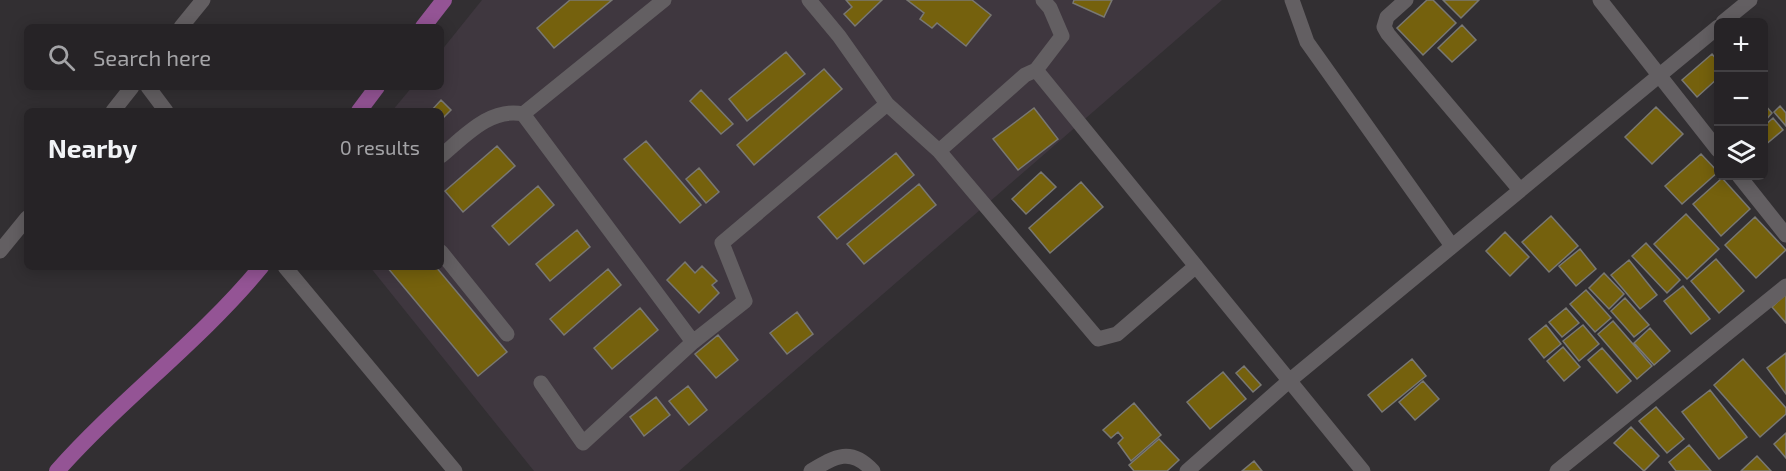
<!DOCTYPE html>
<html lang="en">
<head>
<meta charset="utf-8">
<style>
  body { margin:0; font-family:"Exo 2",sans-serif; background:#2e2b2e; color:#f1f3f6 }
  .controls { position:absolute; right:18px; top:18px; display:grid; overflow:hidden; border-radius:9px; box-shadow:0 3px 15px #0003 }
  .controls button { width:54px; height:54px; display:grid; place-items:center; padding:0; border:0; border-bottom:2px solid #424043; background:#262326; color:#f1f3f6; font:30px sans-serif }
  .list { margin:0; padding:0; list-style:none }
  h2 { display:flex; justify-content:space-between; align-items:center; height:78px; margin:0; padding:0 24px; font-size:26px }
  h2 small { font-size:20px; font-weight:400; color:#a4a4a7 }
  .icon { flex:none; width:33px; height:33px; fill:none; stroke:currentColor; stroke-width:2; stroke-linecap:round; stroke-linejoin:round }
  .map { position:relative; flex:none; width:1786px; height:471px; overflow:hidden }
  .search { position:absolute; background:#262326; box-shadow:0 3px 15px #0003; left:24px; top:24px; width:420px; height:66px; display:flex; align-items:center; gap:15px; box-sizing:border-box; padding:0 21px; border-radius:9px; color:#a4a4a7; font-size:22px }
  .panel { position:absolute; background:#262326; box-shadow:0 3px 15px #0003; left:24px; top:108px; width:420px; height:162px; border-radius:9px }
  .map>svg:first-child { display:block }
</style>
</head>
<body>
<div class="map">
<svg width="1786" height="471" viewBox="0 0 1786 471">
  <rect width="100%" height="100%" fill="#322f32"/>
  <path fill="#3f373f" d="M 482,0 L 1222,0 L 679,471 L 534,471 L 370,267 L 441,267 L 441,111 L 392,111 L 412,87 L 441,87 L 441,51 Z"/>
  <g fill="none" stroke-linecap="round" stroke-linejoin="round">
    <path stroke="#945495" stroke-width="16" d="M 423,27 L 444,0
      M 359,111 L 377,87
      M 57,471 C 121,399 199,342 261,267"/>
  </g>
  <path fill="#75610d" stroke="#797873" stroke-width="1.5" d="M 570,0 L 612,0 L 554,48 L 537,28 Z
    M 846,0 L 882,0 L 855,26 L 844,14 L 852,7 Z
    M 907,0 L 972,0 L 991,15 L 966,46 L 937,23 L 932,28 L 920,19 L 924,13 Z
    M 1074,0 L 1112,0 L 1104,17 L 1073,3 Z
    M 1427,0 L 1433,0 L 1456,23 L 1423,55 L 1397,28 Z
    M 1443,0 L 1479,0 L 1461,18 Z
    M 1462,25 L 1476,40 L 1452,62 L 1438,48 Z
    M 786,52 L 805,74 L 747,121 L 729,99 Z
    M 1712,54 L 1718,61 L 1718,78 L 1697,97 L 1682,80 Z
    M 824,69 L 842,89 L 754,165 L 737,145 Z
    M 701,90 L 733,124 L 721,134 L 690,101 Z
    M 441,100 L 451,110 L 441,120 L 441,111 L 431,111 Z
    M 1764,104 L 1772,113 L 1764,122 Z
    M 1780,106 L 1786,113 L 1786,126 L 1774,112 Z
    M 1656,107 L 1683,134 L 1652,164 L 1625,137 Z
    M 1034,108 L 1058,139 L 1018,170 L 993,139 Z
    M 1773,118 L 1783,130 L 1764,146 L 1764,126 Z
    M 646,141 L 701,205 L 680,223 L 624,159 Z
    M 497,146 L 515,166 L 463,212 L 445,191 Z
    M 896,153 L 914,175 L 837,239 L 818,217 Z
    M 1701,154 L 1718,172 L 1682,204 L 1665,186 Z
    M 699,168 L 719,192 L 706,203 L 686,179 Z
    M 1041,172 L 1056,187 L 1026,214 L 1012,199 Z
    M 1722,178 L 1750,209 L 1721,236 L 1693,204 Z
    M 1081,182 L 1103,207 L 1050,253 L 1029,228 Z
    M 919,184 L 936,205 L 864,264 L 847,244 Z
    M 538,186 L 554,205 L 509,245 L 492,226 Z
    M 1686,214 L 1719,249 L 1687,279 L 1654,244 Z
    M 1551,216 L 1578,246 L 1549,272 L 1522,242 Z
    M 1755,217 L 1786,250 L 1756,278 L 1725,245 Z
    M 577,230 L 590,247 L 550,281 L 536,264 Z
    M 1505,232 L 1529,257 L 1510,276 L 1486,251 Z
    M 1646,243 L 1680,280 L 1667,293 L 1632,256 Z
    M 1580,249 L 1596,269 L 1576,286 L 1559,266 Z
    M 1716,259 L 1744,291 L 1719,313 L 1691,281 Z
    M 1629,260 L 1657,295 L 1640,309 L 1611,275 Z
    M 685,262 L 695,273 L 702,266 L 717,281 L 712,285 L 719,293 L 699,313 L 667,280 Z
    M 387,267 L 436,267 L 507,352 L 478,376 Z
    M 608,269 L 621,285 L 564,335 L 550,319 Z
    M 1604,273 L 1624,294 L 1609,309 L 1589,288 Z
    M 1683,286 L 1710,319 L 1691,334 L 1664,301 Z
    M 1586,290 L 1611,318 L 1595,332 L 1570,304 Z
    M 1786,294 L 1786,323 L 1772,307 Z
    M 1625,298 L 1649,325 L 1634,337 L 1611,311 Z
    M 640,308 L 658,330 L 612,369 L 594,348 Z
    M 1566,308 L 1579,323 L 1562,337 L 1549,322 Z
    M 797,312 L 813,334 L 787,354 L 770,333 Z
    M 1613,321 L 1652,366 L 1637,379 L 1598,334 Z
    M 1546,325 L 1561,344 L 1544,358 L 1529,339 Z
    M 1583,325 L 1599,344 L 1579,361 L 1563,341 Z
    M 1650,328 L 1670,351 L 1654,365 L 1634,343 Z
    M 718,335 L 738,360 L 716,378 L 695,354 Z
    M 1563,347 L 1580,367 L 1564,381 L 1547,361 Z
    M 1602,348 L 1631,381 L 1617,393 L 1588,360 Z
    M 1786,353 L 1786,394 L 1767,368 Z
    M 1412,359 L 1426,376 L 1382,412 L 1368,395 Z
    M 1743,359 L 1786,408 L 1786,414 L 1760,437 L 1714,385 Z
    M 1244,366 L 1261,385 L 1253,392 L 1236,373 Z
    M 1223,372 L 1246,399 L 1210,429 L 1187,402 Z
    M 1423,381 L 1439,399 L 1415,420 L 1399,402 Z
    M 688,386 L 707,410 L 689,425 L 669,401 Z
    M 1710,390 L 1747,437 L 1719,459 L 1682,412 Z
    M 656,397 L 670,415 L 644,436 L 630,417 Z
    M 1134,403 L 1161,435 L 1131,461 L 1118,443 L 1123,438 L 1118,432 L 1111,438 L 1103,430 Z
    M 1656,407 L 1684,439 L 1667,453 L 1639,421 Z
    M 1631,427 L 1659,456 L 1644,471 L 1614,443 Z
    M 1786,433 L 1786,458 L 1774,444 Z
    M 1159,439 L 1179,460 L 1167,471 L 1134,471 L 1129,465 Z
    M 1689,445 L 1711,471 L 1676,471 L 1669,462 Z
    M 1757,456 L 1771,471 L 1741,471 Z
    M 1254,461 L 1262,471 L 1242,471 Z"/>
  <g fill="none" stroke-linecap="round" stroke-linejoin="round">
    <path stroke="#635f62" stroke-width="15" d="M 809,0 L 839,36 L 887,104 L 939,151 L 1098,339 L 1117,334 L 1196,266
      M 1292,0 L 1307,42 L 1452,246
      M 1406,0 L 1387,17 L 1384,27 L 1388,34 L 1520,190
      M 1600,0 L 1718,150
      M 1723,22 L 1750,0
      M 181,27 L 203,0
      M 1036,70 L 1363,471
      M 148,87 L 166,111
      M 113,111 L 132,87
      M 523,114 L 664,0
      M 939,151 L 1025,75 L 1036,70 L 1062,36 L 1050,8 L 1043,0
      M 441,156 C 464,137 490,107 523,114 L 693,342
      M 1739,176 L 1786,235
      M 0,251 L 27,218
      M 441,252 L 507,334
      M 285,267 L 455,471
      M 541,383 L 583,443 L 693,342 L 745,301 L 722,243 L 887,104
      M 811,471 C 836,456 851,447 873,471
      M 1187,471 L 1289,381 L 1718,27
      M 1557,471 L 1786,286"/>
  </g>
</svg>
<div class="controls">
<button>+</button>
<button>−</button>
<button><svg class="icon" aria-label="layers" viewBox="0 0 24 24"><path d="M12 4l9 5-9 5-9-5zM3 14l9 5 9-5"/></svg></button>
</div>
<div class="search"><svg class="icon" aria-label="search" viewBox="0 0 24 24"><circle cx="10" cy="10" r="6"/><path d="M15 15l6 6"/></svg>Search here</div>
<section class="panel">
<h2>Nearby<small>0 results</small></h2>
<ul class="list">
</ul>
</section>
</div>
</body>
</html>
